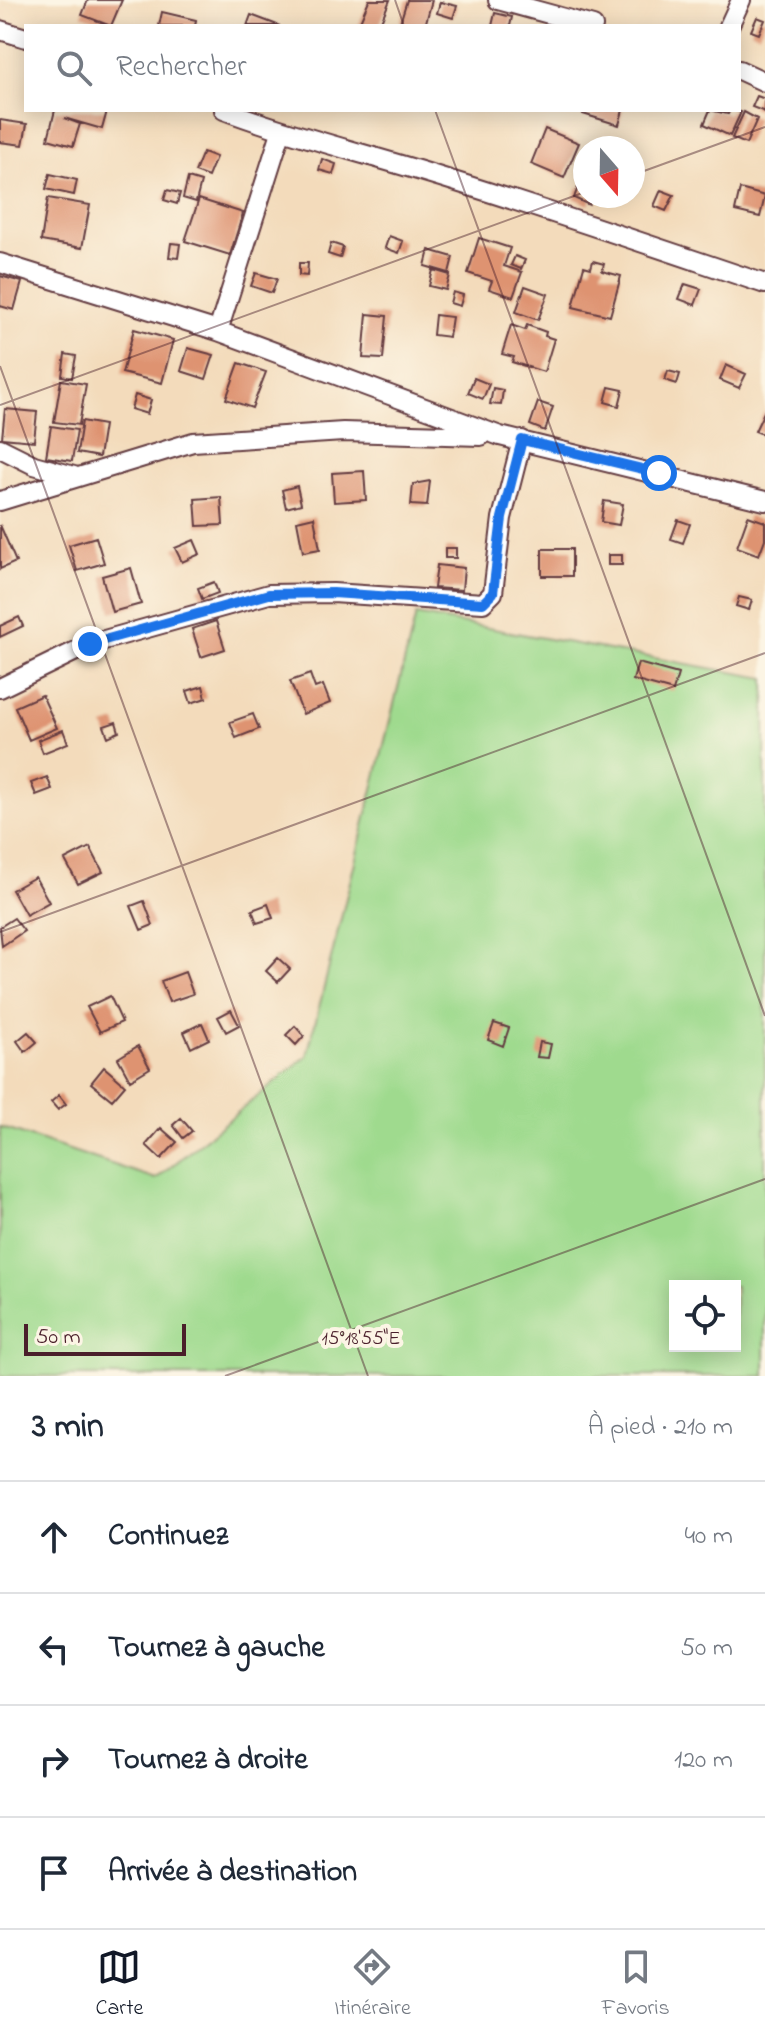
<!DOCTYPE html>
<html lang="fr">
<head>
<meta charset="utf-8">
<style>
  body { margin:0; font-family:"Indie Flower",sans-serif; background:#f2f2f3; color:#1f2937 }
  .controls { position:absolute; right:24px; bottom:24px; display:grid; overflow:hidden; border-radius:0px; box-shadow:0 4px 20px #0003 }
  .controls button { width:72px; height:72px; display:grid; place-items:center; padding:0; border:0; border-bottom:2px solid #e0e1e3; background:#fff; color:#1f2937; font:40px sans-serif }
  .compass { position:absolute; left:573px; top:136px; width:72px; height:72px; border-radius:50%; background:#fff; box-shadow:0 4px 20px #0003; rotate:160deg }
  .scale { position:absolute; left:24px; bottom:20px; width:162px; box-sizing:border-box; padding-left:8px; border:4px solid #4a1f2b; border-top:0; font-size:22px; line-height:28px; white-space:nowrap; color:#4a1f2b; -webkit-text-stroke:6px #fcf5e5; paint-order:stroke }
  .stop { position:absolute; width:24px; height:24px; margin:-18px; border:6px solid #1a73e8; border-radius:50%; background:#fff }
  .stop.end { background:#1a73e8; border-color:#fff; box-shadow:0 2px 8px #0008 }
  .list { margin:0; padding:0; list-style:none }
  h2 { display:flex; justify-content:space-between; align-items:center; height:104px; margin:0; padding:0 32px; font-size:34px }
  h2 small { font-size:26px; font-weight:400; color:#747a83 }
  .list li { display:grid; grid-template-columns:52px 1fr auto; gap:24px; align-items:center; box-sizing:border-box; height:112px; padding:0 32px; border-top:2px solid #e0e1e3 }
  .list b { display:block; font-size:30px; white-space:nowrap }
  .list em { font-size:26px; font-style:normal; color:#747a83 }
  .icon { flex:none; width:44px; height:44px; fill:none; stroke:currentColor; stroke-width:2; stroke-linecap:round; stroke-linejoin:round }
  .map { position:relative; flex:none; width:765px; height:1376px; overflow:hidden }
  .search { position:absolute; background:#fff; box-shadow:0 4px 20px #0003; left:24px; right:24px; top:24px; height:88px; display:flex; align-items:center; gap:20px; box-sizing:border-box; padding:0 28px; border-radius:0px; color:#747a83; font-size:30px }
  .sheet { height:552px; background:#fff }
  nav { display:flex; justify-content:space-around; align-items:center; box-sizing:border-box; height:112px; border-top:2px solid #e0e1e3; background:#fff; font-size:22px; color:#747a83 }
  nav a { display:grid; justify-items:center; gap:4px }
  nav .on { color:#111827 }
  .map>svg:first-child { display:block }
</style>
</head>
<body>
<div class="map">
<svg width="765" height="1376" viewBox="0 0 765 1376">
  <rect width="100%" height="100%" fill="#fcf5e5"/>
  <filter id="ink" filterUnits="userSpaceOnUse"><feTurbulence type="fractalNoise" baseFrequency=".0125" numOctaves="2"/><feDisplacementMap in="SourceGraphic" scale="16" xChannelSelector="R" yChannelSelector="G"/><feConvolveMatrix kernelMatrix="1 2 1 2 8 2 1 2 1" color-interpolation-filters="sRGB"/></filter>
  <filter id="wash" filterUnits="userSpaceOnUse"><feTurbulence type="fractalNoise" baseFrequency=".006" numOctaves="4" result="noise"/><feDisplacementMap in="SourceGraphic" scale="32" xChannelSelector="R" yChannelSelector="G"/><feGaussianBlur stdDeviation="1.8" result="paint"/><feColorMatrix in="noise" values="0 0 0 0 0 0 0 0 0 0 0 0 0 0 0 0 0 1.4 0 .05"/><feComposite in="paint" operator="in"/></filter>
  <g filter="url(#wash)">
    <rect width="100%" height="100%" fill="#f3dbbb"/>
    <path fill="#9fda8e" stroke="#747c5c" stroke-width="2" fill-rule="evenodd" d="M 416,615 L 765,678 L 765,1376 L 0,1376 L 0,1127 L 156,1179 L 307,1056 ZM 675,1286 L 735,1286 L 735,1346 L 675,1346 Z"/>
    <g id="blocks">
      <path fill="#de9371" d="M 88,0 L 122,0 L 111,26 L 82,15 Z
        M 369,0 L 390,0 L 379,26 L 358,26 Z
        M 407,0 L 432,0 L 425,26 L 399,26 Z
        M 440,2 L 457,6 L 453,18 L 437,13 Z
        M 162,12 L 196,20 L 195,26 L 159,26 Z
        M 495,13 L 512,17 L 510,26 L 492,26 Z
        M 251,15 L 280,26 L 247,26 Z
        M 757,17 L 765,20 L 759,34 L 751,31 Z
        M 757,96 L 765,99 L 765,112 L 752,107 Z
        M 55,110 L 105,110 L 107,111 L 102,129 L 64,118 L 80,124 L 73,146 L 48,139 Z
        M 584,110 L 623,110 L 619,125 L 583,114 Z
        M 710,110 L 728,114 L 730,110 L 741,112 L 730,136 L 704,124 Z
        M 744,112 L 757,119 L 746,144 L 732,138 Z
        M 0,120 L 27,124 L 23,145 L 0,142 Z
        M 545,129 L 579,143 L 564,178 L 531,164 Z
        M 203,152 L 216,157 L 208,177 L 195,172 Z
        M 322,159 L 336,164 L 333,174 L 319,170 Z
        M 50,174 L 77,180 L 74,195 L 46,189 Z
        M 188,178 L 201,182 L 196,202 L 183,198 Z
        M 578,187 L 585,190 L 585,196 L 593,196 L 589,205 L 574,198 Z
        M 740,189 L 765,196 L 760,217 L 735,211 Z
        M 167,190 L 180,193 L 177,204 L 164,200 Z
        M 661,190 L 674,195 L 666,211 L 654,206 Z
        M 48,198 L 90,205 L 82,248 L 41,241 Z
        M 199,199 L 243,213 L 230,255 L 185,241 Z
        M 389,236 L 403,241 L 399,253 L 385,248 Z
        M 479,238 L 510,248 L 504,266 L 522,272 L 513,297 L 489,289 L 492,281 L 468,273 Z
        M 171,243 L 180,244 L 178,258 L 169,257 Z
        M 331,243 L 343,247 L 340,258 L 328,254 Z
        M 429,250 L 453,257 L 449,273 L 425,266 Z
        M 515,256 L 525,260 L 521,269 L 511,265 Z
        M 593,261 L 604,264 L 602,271 L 621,276 L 610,316 L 573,307 L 584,266 L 591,268 Z
        M 299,263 L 308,263 L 307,276 L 299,275 Z
        M 433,270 L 450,275 L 446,290 L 429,286 Z
        M 256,273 L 277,279 L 272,293 L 251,286 Z
        M 0,276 L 22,282 L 14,310 L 0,306 Z
        M 685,284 L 701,289 L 695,305 L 679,299 Z
        M 525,286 L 548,294 L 538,320 L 516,312 Z
        M 453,292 L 463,295 L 460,306 L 450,303 Z
        M 367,314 L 387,316 L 383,359 L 363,358 Z
        M 435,315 L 452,317 L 449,337 L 433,335 Z
        M 511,325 L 525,330 L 527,325 L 546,332 L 545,336 L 554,339 L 544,372 L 512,362 L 514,357 L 502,354 Z
        M 134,329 L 173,340 L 162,383 L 122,373 Z
        M 188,348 L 214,355 L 206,379 L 181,371 Z
        M 65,354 L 76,356 L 72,378 L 62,376 Z
        M 239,363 L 266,372 L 252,408 L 226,399 Z
        M 726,365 L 746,374 L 739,388 L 720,380 Z
        M 668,371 L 680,374 L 677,384 L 665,380 Z
        M 474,378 L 489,384 L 483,399 L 468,393 Z
        M 61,380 L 86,384 L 79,425 L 54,422 Z
        M 609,387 L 623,390 L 619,406 L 605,402 Z
        M 493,388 L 503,390 L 501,405 L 490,404 Z
        M 135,395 L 151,400 L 147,414 L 131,409 Z
        M 538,402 L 553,407 L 545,431 L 530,425 Z
        M 5,409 L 37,412 L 34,441 L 2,438 Z
        M 765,410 L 765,435 L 755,431 Z
        M 82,421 L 104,425 L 99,457 L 77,453 Z
        M 51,426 L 77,430 L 72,461 L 46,457 Z
        M 364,471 L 366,500 L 334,502 L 332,473 Z
        M 430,481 L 427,506 L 411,505 L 413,484 Z
        M 297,486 L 301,504 L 286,508 L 282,490 Z
        M 221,497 L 223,525 L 197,526 L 195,499 Z
        M 604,501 L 623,504 L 619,525 L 601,522 Z
        M 748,516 L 765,522 L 765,539 L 759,555 L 737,547 Z
        M 314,517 L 320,549 L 303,552 L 297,521 Z
        M 678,520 L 690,524 L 683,543 L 671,539 Z
        M 0,525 L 16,562 L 0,569 Z
        M 96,537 L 104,563 L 77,571 L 69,545 Z
        M 194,540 L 200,554 L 182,562 L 175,548 Z
        M 445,548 L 456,548 L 456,558 L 445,558 Z
        M 542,549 L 572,549 L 572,576 L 542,576 Z
        M 608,555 L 622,555 L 622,565 L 608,565 Z
        M 437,565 L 464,568 L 462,590 L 434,588 Z
        M 131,568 L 141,604 L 112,612 L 102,576 Z
        M 214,582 L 218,593 L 202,599 L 198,588 Z
        M 739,597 L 752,600 L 749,610 L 736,606 Z
        M 19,617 L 23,626 L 0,637 L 0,626 Z
        M 216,621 L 225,649 L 201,657 L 192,629 Z
        M 638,663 L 678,674 L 673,691 L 633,680 Z
        M 310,674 L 315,688 L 323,685 L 330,703 L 303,714 L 290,681 Z
        M 203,686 L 206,698 L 191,703 L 187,691 Z
        M 42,695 L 57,728 L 29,740 L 15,707 Z
        M 253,714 L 259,729 L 236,738 L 230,722 Z
        M 116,722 L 119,732 L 108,737 L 104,726 Z
        M 63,730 L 68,743 L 43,753 L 38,740 Z
        M 47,777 L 52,789 L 36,795 L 31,783 Z
        M 90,847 L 103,872 L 78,884 L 65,860 Z
        M 35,877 L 49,902 L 26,915 L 12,890 Z
        M 144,901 L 153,925 L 141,930 L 131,906 Z
        M 268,904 L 273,918 L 257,923 L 252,910 Z
        M 14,918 L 24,931 L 2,946 L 0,927 Z
        M 278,958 L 290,969 L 278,982 L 266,971 Z
        M 185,972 L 193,994 L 169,1002 L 161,981 Z
        M 110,996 L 122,1022 L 100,1032 L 87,1007 Z
        M 231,1010 L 239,1025 L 226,1032 L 218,1017 Z
        M 202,1023 L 209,1039 L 191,1048 L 184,1032 Z
        M 494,1023 L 509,1028 L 503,1046 L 488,1040 Z
        M 295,1026 L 304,1036 L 296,1045 L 286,1035 Z
        M 28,1032 L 37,1042 L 25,1052 L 17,1041 Z
        M 540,1042 L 551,1044 L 548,1058 L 537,1057 Z
        M 138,1046 L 150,1068 L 130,1080 L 118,1058 Z
        M 104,1067 L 125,1085 L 112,1100 L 91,1083 Z
        M 59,1095 L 66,1104 L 58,1110 L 51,1102 Z
        M 181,1118 L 192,1131 L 183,1138 L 173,1125 Z
        M 161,1128 L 177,1142 L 161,1159 L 146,1145 Z"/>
    </g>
  </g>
  <g filter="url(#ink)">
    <use href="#blocks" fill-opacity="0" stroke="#633b41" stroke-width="2"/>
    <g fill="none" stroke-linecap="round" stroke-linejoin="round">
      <g stroke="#633b41" stroke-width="22">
        <path id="minor" d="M 498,0 L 593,26
          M 729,26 L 741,0
          M 0,30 L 26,38
          M 739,70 L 765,82
          M 224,110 C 292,136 364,153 434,175 C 545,209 655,247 765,284
          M 0,263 L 218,331 L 500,436 L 765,501
          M 218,331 L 281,132
          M 0,448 L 34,465 L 74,476
          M 0,501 L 193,442 L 343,432 L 481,436
          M 0,688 L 90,644 L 269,594 L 333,593 L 483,603 L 493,593 L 502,518 L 522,440"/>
      </g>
      <use href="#minor" stroke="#fff" stroke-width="18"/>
    </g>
  </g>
  <g fill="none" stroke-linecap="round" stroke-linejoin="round" filter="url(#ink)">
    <path stroke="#1a73e8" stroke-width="10" d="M 90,644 L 269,594 L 333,593 L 483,603 L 493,593 L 502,518 L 522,440 L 659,473"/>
  </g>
  <path fill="none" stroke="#4a1f2b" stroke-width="2" stroke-opacity="0.45" d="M 395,0 L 404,26M 435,110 L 765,1016M 633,175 L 765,127M 0,366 L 368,1376M 0,405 L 585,192M 0,932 L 765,653M 225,1376 L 765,1179"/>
  <g font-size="20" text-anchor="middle" fill="#4a1f2b" stroke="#fcf5e5" stroke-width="8" stroke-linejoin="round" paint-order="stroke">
    <text x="361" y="1344">15°18'55"E</text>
  </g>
</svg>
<div class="controls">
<button><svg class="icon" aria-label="locate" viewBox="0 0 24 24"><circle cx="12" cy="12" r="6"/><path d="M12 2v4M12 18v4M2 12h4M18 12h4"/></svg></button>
</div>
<svg class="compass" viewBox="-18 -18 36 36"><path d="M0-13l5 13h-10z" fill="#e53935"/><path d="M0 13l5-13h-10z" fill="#747a83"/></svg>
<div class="scale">50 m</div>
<div class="stop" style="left:659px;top:473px"></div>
<div class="stop end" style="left:90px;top:644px"></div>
<div class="search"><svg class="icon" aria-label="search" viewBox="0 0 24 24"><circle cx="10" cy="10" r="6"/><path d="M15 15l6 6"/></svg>Rechercher</div>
</div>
<section class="sheet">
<h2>3 min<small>À pied · 210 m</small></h2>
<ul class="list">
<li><svg class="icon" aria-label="ahead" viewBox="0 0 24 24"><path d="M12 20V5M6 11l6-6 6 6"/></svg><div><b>Continuez</b></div><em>40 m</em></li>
<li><svg class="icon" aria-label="left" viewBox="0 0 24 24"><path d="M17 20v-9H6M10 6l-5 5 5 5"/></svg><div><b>Tournez à gauche</b></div><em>50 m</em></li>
<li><svg class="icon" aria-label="right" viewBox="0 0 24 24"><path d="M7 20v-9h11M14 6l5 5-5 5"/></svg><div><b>Tournez à droite</b></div><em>120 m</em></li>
<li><svg class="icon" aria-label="arrive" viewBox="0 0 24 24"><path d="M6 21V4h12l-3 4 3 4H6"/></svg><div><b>Arrivée à destination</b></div></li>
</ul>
</section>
<nav>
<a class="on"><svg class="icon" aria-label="map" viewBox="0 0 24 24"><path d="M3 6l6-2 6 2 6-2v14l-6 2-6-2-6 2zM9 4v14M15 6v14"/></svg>Carte</a>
<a><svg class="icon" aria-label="directions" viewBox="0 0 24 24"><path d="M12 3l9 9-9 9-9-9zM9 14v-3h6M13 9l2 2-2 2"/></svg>Itinéraire</a>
<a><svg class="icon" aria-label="saved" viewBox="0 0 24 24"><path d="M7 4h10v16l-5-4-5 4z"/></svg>Favoris</a>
</nav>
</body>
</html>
